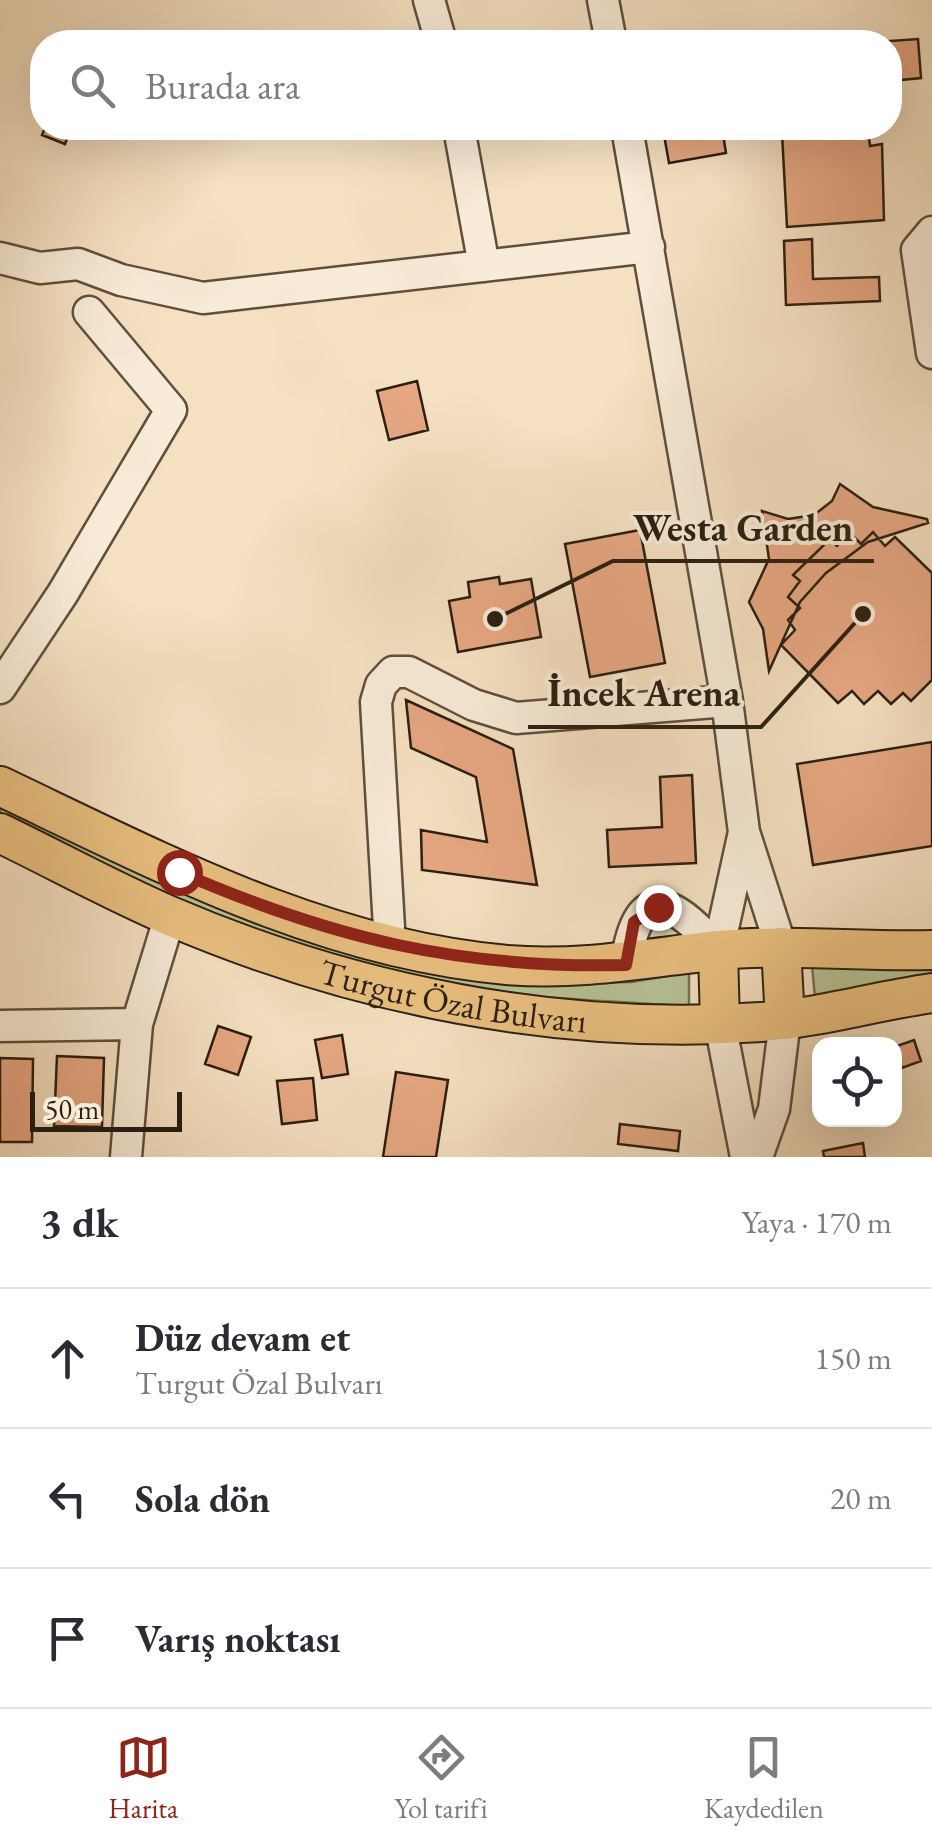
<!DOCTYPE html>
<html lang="tr">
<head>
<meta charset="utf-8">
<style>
  body { margin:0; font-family:"EB Garamond",serif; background:#f7f7f7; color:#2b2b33 }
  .controls { position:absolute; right:30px; bottom:30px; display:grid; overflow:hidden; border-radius:20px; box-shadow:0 10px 40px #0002 }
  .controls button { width:90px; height:90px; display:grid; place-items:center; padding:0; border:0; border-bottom:2px solid #e1e1e2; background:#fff; color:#2b2b33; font:50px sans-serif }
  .scale { position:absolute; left:30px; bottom:25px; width:152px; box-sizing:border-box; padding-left:10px; border:5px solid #2b1f11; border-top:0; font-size:28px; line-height:35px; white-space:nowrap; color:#2b1f11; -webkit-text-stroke:8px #f8ebd7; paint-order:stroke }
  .stop { position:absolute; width:30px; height:30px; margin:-22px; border:8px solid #8f2418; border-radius:50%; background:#fff }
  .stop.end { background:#8f2418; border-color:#fff; box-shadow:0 2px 10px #0008 }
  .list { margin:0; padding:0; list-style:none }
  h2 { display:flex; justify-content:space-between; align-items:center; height:130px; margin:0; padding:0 40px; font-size:42px }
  h2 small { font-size:32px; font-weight:400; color:#7c7c81 }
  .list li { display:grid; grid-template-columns:65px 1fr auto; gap:30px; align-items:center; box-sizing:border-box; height:140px; padding:0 40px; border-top:2px solid #e1e1e2 }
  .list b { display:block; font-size:38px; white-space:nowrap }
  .list p { margin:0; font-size:32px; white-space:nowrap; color:#7c7c81 }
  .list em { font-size:32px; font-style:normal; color:#7c7c81 }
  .icon { flex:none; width:55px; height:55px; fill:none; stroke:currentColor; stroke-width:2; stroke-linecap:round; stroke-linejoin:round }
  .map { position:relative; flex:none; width:932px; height:1157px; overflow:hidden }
  .search { position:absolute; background:#fff; box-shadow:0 10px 40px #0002; left:30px; right:30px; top:30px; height:110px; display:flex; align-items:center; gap:25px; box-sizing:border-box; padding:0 35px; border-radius:40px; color:#7c7c81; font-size:38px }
  .sheet { height:550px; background:#fff }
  nav { display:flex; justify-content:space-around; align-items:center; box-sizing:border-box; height:140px; border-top:2px solid #e1e1e2; background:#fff; font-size:28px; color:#7c7c81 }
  nav a { display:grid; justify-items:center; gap:5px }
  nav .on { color:#8f2418 }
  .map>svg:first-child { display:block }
</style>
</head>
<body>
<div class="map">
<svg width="932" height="1157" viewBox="0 0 932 1157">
  <rect width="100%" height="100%" fill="#f5e0c1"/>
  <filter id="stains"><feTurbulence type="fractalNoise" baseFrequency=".002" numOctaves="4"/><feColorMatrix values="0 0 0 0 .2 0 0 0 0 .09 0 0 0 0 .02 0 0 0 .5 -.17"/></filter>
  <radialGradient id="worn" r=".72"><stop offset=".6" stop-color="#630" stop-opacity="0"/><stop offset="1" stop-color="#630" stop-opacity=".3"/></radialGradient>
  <path fill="#b7c396" stroke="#717154" stroke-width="2.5" d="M 0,802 L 535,984 L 632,982 L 689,972 L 689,1007 C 596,999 501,999 410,978 C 265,945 134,879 0,819 Z
    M 812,965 L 872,969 L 932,966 L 932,978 L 815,998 Z"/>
  <path fill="#e6a782" stroke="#2b1f11" stroke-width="2.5" d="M 918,39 L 921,78 L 890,81 L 890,42 L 876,42 Z
    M 45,128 L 71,128 L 65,144 L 42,135 Z
    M 722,128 L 726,153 L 669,163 L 664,135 Z
    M 868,129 L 870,146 L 882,144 L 884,220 L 787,227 L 782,133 Z
    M 812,239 L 813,279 L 879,277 L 880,301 L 786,305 L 784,241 Z
    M 417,381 L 428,430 L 389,440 L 377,391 Z
    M 840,484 L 873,507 L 927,519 L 928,523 L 868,542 L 826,573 L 800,602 L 769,671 L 763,629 L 749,602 L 769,559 L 762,511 L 788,519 L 814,515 L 832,501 Z
    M 640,530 L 665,663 L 590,677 L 565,544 Z
    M 849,532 L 861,544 L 873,532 L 885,546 L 895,537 L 932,573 L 932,680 L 911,701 L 903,693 L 891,704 L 878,691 L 864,704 L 852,691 L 838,703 L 781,645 L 795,630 L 788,620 L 800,608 L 788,597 L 800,581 L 793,575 L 830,539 L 837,546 Z
    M 499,577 L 500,584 L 531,579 L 541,637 L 458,652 L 449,601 L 470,597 L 468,582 Z
    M 406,700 L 513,749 L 537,885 L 422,870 L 421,830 L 487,842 L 476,777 L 411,748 Z
    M 932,742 L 932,846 L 813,865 L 797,764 Z
    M 692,775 L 696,863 L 609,867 L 607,830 L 662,827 L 660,777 Z
    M 218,1026 L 251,1037 L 238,1075 L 205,1064 Z
    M 342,1035 L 348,1074 L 322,1078 L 315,1040 Z
    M 914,1040 L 921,1061 L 902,1068 L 894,1047 Z
    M 57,1056 L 104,1058 L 102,1127 L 54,1126 Z
    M 0,1058 L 33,1059 L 32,1142 L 0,1142 Z
    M 396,1072 L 448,1080 L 436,1157 L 383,1157 Z
    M 313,1078 L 317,1120 L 282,1124 L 277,1081 Z
    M 620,1124 L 680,1131 L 678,1151 L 618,1144 Z
    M 863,1143 L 865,1157 L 824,1157 L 823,1151 Z"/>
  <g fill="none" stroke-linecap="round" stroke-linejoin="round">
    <g stroke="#5e4f3d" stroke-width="35">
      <path id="minor" d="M 429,0 L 441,42
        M 603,0 L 611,42
        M 459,128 L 484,266
        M 627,128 L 727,701 L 744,832 L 718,951
        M 932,232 L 917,250 L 932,353
        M 0,258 L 40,268 L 78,264 L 121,280 L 203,298 L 649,247
        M 0,688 L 63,593 L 171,410 L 89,312
        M 745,835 L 781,947
        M 390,945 L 376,702 L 381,685 L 393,672 L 409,672 L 474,705 L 516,718 L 727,701
        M 626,965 C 637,879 675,899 718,951
        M 720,1023 L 746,1157
        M 0,1026 L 137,1024
        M 126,1157 L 137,1024 L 170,916
        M 757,1157 L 774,1109 L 785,1020"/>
    </g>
    <g stroke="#2b1f11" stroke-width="42">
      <g id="major">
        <path d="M 0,786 C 162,863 324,949 507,965 C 581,971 646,958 719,950 C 790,944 861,952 932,950"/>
        <path id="s1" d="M 0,833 C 56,860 112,891 170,916 C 355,995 559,1036 761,1022 C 818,1018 875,1001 932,993"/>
        <path d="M 781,947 L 785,1020"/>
        <path d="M 718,951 L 720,1023"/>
      </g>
    </g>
    <use href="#minor" stroke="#f8ebd7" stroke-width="30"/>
    <use href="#major" stroke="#eac080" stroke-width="38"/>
  </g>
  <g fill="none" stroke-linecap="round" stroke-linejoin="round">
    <path stroke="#8f2418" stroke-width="12" d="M 179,872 C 331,938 459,969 626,965 L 634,922 L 658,907"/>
  </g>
  <g text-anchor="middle" stroke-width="8" stroke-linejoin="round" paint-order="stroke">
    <g font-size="35" fill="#2b1f11" stroke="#f8ebd7">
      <text dy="12" stroke="none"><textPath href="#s1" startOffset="485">Turgut Özal Bulvarı</textPath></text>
    </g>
  </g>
  <path fill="none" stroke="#2b1f11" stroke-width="4" d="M495 619L613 561H874M863 614L761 727H528"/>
  <g fill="#2b1f11" stroke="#f8ebd7" stroke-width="4">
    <circle cx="495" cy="619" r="10"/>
    <circle cx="863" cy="614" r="10"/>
  </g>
  <g font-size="38" text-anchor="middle" font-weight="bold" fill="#2b1f11" stroke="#f8ebd7" stroke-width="8" stroke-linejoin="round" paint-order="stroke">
    <text x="743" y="541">Westa Garden</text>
    <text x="644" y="706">İncek Arena</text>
  </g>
  <rect width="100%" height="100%" filter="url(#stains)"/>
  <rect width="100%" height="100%" fill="url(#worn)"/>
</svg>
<div class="controls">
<button><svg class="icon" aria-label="locate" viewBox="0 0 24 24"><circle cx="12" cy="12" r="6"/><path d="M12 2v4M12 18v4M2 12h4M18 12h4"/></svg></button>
</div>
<div class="scale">50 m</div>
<div class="stop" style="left:179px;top:872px"></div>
<div class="stop end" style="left:658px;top:907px"></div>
<div class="search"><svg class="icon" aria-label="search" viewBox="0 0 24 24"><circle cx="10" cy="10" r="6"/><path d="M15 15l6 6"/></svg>Burada ara</div>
</div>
<section class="sheet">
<h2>3 dk<small>Yaya · 170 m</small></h2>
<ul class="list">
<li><svg class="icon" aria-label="ahead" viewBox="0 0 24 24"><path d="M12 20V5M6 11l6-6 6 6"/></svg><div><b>Düz devam et</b><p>Turgut Özal Bulvarı</p></div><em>150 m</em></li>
<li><svg class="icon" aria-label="left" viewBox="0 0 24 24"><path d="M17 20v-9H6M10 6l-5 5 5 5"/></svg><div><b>Sola dön</b></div><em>20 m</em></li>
<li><svg class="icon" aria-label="arrive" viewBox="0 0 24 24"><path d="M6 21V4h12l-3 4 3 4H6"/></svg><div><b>Varış noktası</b></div></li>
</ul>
</section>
<nav>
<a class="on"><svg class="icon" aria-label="map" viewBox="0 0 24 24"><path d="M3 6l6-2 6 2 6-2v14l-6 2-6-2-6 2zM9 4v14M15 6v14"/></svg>Harita</a>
<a><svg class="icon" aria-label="directions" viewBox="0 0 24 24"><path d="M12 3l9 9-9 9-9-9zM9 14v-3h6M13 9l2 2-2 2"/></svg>Yol tarifi</a>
<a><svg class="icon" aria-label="saved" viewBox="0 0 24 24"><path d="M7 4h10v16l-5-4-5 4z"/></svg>Kaydedilen</a>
</nav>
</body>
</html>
